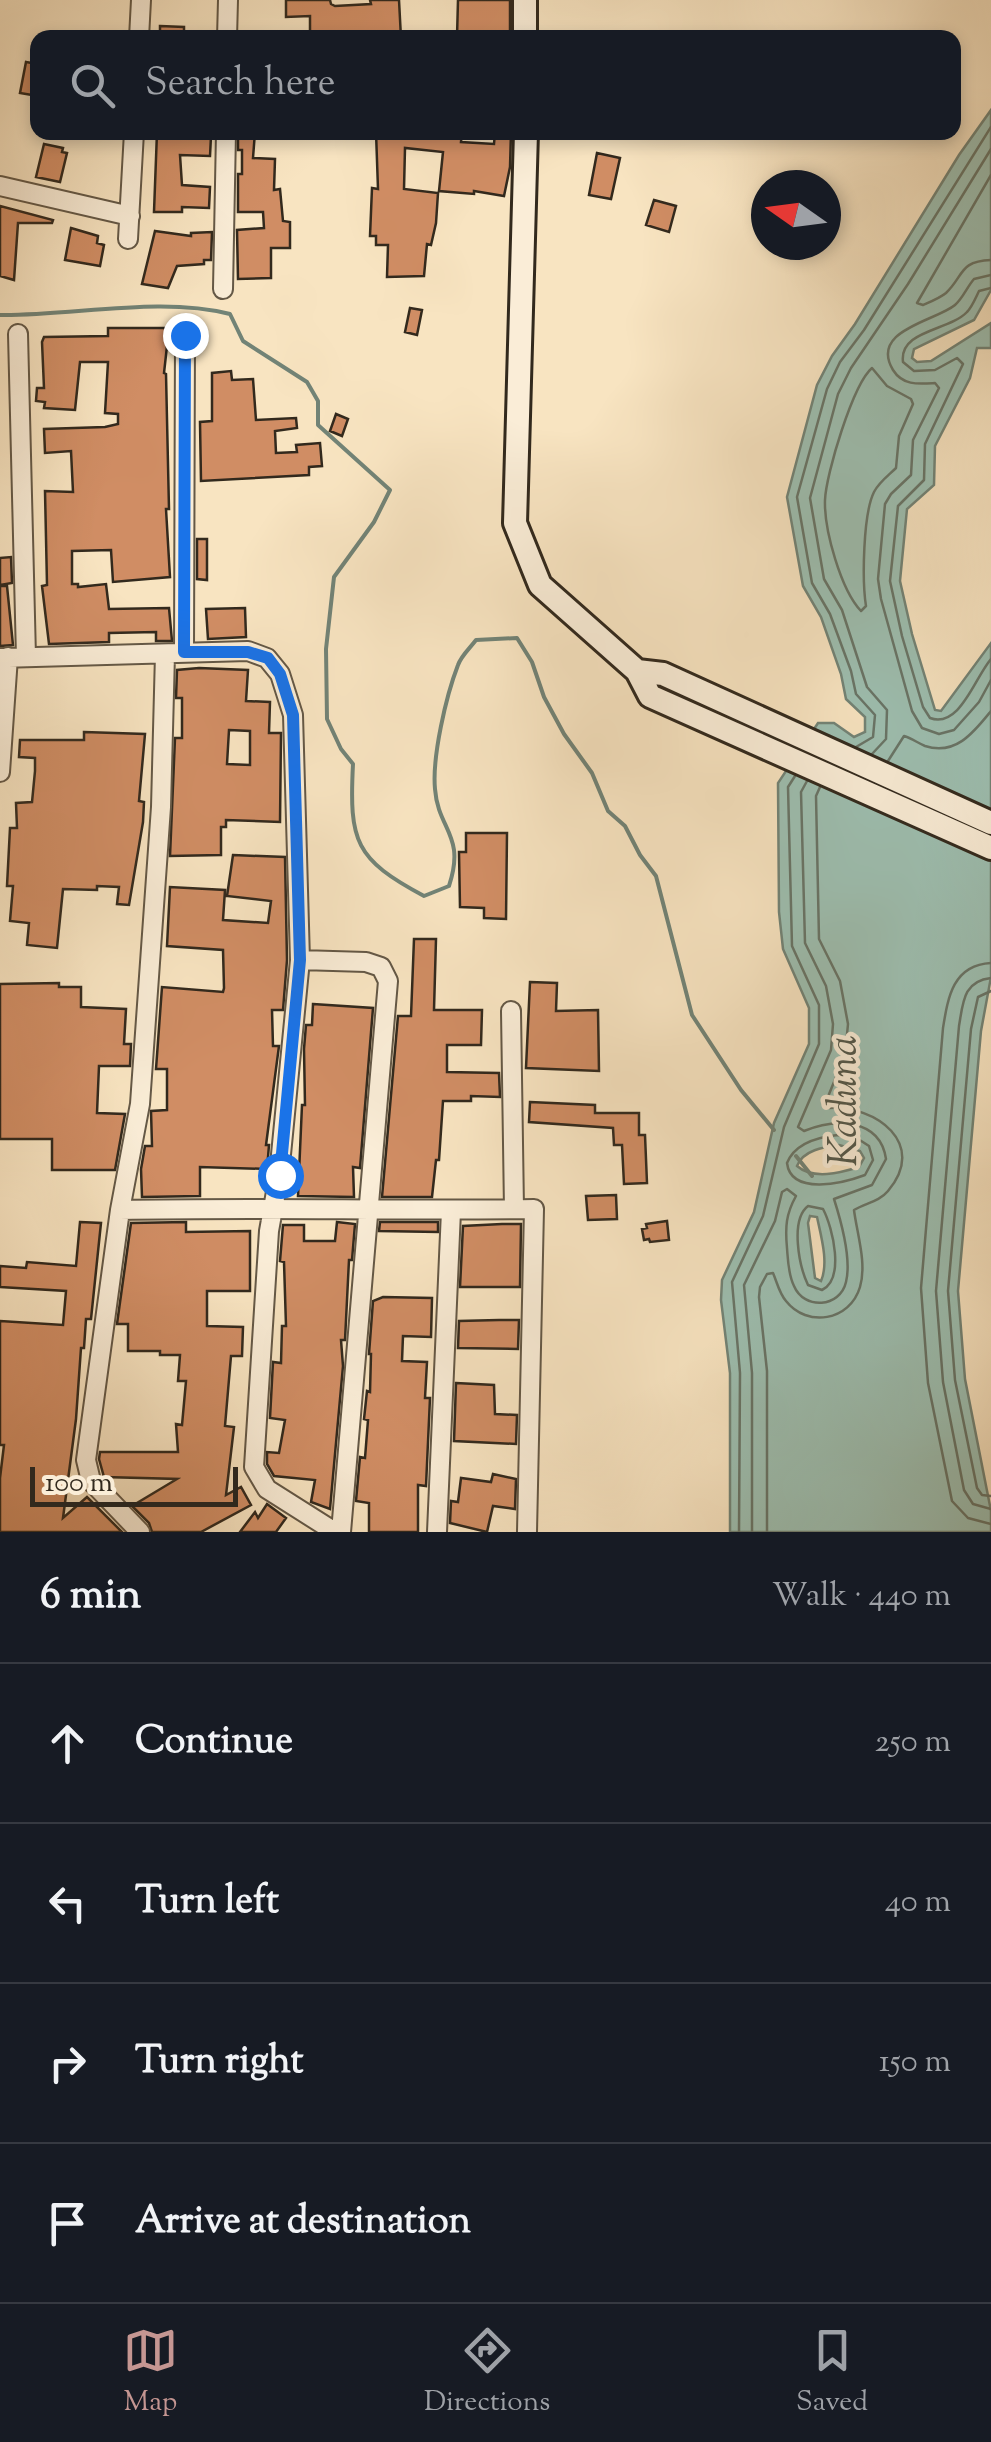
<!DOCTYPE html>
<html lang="en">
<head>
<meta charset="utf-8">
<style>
  body { margin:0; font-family:"Sorts Mill Goudy",serif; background:#242831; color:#f1f3f6 }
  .compass { position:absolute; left:751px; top:170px; width:90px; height:90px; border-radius:50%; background:#171b24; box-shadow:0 5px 15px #0003; rotate:284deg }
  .scale { position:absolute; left:30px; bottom:25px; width:208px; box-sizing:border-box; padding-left:10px; border:5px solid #32291d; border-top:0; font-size:28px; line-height:35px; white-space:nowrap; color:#32291d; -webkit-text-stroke:8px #faedd7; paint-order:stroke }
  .stop { position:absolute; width:30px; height:30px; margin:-22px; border:8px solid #1a73e8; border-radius:50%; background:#fff }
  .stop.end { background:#1a73e8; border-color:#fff; box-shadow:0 2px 10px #0008 }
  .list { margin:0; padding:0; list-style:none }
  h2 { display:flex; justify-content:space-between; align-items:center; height:130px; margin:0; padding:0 40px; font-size:42px }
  h2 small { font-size:32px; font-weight:400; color:#9ea1a6 }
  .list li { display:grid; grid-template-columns:65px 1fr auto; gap:30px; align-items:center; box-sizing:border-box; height:160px; padding:0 40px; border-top:2px solid #363941 }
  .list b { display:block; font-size:38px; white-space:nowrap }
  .list em { font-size:32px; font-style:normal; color:#9ea1a6 }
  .icon { flex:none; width:55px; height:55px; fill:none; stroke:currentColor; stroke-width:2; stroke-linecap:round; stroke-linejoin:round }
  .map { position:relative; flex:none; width:991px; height:1532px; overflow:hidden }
  .search { position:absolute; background:#171b24; box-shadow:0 5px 15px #0003; left:30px; right:30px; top:30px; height:110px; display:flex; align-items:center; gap:25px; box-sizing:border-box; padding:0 35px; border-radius:20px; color:#9ea1a6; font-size:38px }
  .sheet { height:770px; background:#171b24 }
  nav { display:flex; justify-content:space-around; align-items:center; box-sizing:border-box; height:140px; border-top:2px solid #363941; background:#171b24; font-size:28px; color:#9ea1a6 }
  nav a { display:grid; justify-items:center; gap:5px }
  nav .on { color:#c59692 }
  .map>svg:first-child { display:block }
</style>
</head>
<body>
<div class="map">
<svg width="991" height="1532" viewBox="0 0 991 1532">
  <rect width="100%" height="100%" fill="#f8e4c1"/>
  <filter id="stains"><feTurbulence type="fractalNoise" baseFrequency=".002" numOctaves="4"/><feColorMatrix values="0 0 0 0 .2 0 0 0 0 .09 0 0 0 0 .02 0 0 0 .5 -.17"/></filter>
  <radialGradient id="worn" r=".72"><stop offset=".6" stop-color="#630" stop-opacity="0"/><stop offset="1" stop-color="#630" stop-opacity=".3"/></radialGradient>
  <path fill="#9dbfb1" stroke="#728376" stroke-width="2.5" fill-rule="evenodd" d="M 991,110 L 991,290 L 974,320 L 914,349 L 912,358 L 917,362 L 931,361 L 991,323 L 991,348 L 977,348 L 970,378 L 935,446 L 934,485 L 907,509 L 900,581 L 912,634 L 935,710 L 941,711 L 991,643 L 991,977 L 981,1031 L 958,1291 L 965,1379 L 991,1511 L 991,1532 L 730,1532 L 730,1373 L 721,1300 L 722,1280 L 754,1212 L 774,1123 L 809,1044 L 809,1008 L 783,949 L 779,912 L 778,783 L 818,723 L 834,723 L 854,737 L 865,732 L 865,717 L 846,699 L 841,674 L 821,617 L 803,586 L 787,497 L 817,385 L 832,356 L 855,324 L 959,155 ZM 839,1145 L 860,1151 L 864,1158 L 859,1167 C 840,1173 813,1180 797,1166 C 803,1150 824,1147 839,1145 ZM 810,1216 L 817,1217 C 821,1236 829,1263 821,1281 L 815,1278 L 808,1223 Z"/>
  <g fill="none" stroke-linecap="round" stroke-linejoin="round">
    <path stroke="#687467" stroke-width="2.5" d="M 991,175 L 917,303 L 923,305 C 930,302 940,298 946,293 C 964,276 959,261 991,260
      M 991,275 L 974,279 C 967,287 963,298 955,305 C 936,321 869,330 893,370 C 903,386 919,384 935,383 L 939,388 L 913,440 L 911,475 L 891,494 L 885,504 L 878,579 L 881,599 L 912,711 L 922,728 L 939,734 L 954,730 L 979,702 L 991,680
      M 991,288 L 979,291 C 976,297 972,307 967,312 C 949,331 899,330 903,362 L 914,371 L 935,370 L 957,358 L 963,364 L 925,444 L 924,480 L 898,506 L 890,581 L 902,636 L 923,707 L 930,718 C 960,729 975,677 991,659
      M 872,368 L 887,386 L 911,399 L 913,404 L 899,436 L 896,468 C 889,475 879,482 874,492 C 863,514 862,581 866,606 L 861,611 C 841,590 824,530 825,500 C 826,474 853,384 872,368 Z
      M 856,747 L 873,737 L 875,715 L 856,694 L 851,671 L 830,614 L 812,583 L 797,497 L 827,389 L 840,362 L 864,330 L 991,127
      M 872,754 L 886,739 L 887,710 L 867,687 L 842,610 L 824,579 L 810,498 L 838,394 L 851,368 L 908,284 L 991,149
      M 888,761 L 904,736 C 911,738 918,743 925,746 C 956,756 974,732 991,711
      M 991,963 C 953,965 948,997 943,1028 L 921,1288 L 928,1383 L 952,1501 L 968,1518 L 991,1524
      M 991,978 C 963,981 963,1003 959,1026 L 936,1291 L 943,1382 L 964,1490 L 973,1504 L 991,1509
      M 991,991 L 978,997 L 971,1029 L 948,1291 L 955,1380 L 977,1488 L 982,1495 L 991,1496
      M 838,1135 L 855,1137 L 869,1146 L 873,1160 L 865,1175 C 844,1183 791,1196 787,1163 C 795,1143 818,1137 838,1135 Z
      M 808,1206 L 823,1209 C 833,1228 845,1279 822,1290 L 808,1285 C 799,1266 790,1220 808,1206 Z
      M 739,1532 L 740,1373 L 732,1282 L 763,1216 L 784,1127 L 819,1044 L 819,1005 L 792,946 L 788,787 L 795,776
      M 752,1532 L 752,1373 L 744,1285 L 775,1221 L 782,1192 L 787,1189 L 796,1196 C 786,1214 785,1227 787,1248 C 788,1260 788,1274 794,1286 C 804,1310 840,1308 846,1282 C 852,1258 841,1221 834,1199 L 872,1185 L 886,1159 C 880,1118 835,1118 804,1131 L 798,1127 L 831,1050 L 833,1024 L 826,986 L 805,943 L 801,792 L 807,781
      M 767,1532 L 767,1371 L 759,1297 L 760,1287 L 767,1274 L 773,1273 C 777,1282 779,1293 786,1301 C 807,1328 850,1321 860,1287 C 867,1263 857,1234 854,1210 C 865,1203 879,1202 888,1191 C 928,1144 876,1105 829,1108 L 825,1104 L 845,1055 L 848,1024 L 840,981 L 819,939 L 816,796 L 820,787"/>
    <path stroke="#728376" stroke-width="4" d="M 0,315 C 74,316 160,296 230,314 L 243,341 L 307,382 L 318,401 L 318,425 L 390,490 L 374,522 L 334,577 L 326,649 L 327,719 L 341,749 L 353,764 C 349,842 355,859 424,896 L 449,886 C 466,835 438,830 435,789 C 432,757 446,696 458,665 C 461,656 470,648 476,640 L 517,638 L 532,662 L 544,697 L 564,734 L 592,773 L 608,811 L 625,826 L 640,855 L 656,876 L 692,1015 L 741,1090 L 774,1130
      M 796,1156 L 812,1176"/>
  </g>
  <path fill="#d08d64" stroke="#32291d" stroke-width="2.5" fill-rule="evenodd" d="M 286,0 L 330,0 L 331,4 L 335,6 L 371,4 L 370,0 L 399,0 L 401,38 L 310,38 L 310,16 L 286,17 Z
    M 458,0 L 510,0 L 510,37 L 457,37 Z
    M 160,26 L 184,27 L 184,38 L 160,38 Z
    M 26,62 L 38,64 L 38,96 L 20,93 Z
    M 157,132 L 211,136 L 210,156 L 180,155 L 182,185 L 210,187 L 209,208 L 182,207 L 182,212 L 154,212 Z
    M 238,132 L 255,132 L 253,158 L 275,159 L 274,190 L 280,189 L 283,221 L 290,222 L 290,248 L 271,248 L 271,278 L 238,279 L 237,230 L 264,228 L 263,212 L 238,212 L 238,174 L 242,174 L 242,150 L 238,150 Z
    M 376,132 L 462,132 L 461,142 L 494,144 L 495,132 L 511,132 L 510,167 L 504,196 L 474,191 L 474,194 L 439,191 L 443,152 L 405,148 L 404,189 L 438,193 L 436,223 L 431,245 L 427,244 L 424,276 L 387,277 L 388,245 L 376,245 L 376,236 L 370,236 L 372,188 L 378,189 Z
    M 44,144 L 63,148 L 62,152 L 67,153 L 60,182 L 36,177 Z
    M 597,153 L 620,158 L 611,199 L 589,195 Z
    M 654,200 L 676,206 L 669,232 L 646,225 Z
    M 0,206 L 53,220 L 52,223 L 18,223 L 14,280 L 0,276 Z
    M 71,228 L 98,236 L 97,243 L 104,245 L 100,266 L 65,260 Z
    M 155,231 L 191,236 L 191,233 L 212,232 L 211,260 L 204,260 L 204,264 L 177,266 L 168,288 L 142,284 Z
    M 410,308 L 422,310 L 417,335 L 405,332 Z
    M 108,328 L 169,328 L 164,373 L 166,374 L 169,509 L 166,509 L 170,577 L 113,582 L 111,550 L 72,551 L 72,584 L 78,584 L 78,587 L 106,584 L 109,609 L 169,608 L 172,641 L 156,641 L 156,632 L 109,633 L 109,642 L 49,644 L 42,586 L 47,585 L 45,491 L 73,492 L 71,451 L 45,453 L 44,429 L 105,427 L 118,424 L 118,414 L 105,413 L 108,362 L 80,362 L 75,410 L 44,408 L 45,402 L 36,401 L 37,388 L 44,388 L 42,342 L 44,337 L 108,336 Z
    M 231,371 L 232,380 L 253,379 L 256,420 L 296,418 L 297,428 L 275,431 L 276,453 L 297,452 L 296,445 L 320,443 L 322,466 L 309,467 L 309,475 L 201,481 L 200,422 L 212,421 L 212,373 Z
    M 336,414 L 348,419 L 342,436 L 330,431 Z
    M 197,539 L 207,539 L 207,580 L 197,579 Z
    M 11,557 L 12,583 L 0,585 L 0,558 Z
    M 0,586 L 7,586 L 13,645 L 0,646 Z
    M 245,608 L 246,637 L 208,639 L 206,609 Z
    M 199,668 L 248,670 L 246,701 L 270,702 L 269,733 L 281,733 L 280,822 L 226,820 L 226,827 L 221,827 L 221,855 L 170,856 L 175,738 L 182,738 L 182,698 L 176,698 L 177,670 ZM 229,730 L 250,731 L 250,765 L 227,764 Z
    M 84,732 L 145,734 L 139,801 L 144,802 L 143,822 L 129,905 L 117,904 L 119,887 L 97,886 L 97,890 L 63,889 L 57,948 L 27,945 L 29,923 L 10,921 L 13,886 L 7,886 L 10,828 L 17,828 L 16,803 L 32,802 L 35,771 L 35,758 L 19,757 L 20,740 L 84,740 Z
    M 466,833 L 507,833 L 506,919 L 484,918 L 484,908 L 460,907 L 459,852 L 466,852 Z
    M 233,855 L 285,857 L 287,960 L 283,1010 L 272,1010 L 273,1046 L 279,1046 L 266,1145 L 269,1145 L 267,1169 L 200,1167 L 200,1196 L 142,1197 L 141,1169 L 145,1146 L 152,1146 L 151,1111 L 167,1110 L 167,1069 L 156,1069 L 162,987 L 223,992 L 224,988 L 223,950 L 167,946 L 170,887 L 225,890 L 223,920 L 268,923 L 271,901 L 227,896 Z
    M 414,939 L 436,939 L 434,1010 L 482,1010 L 481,1045 L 447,1045 L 447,1072 L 499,1073 L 500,1097 L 471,1096 L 471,1101 L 443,1101 L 439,1160 L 436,1160 L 432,1197 L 382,1197 L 398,1016 L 411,1016 Z
    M 530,982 L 557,983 L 556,1011 L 598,1010 L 599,1071 L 526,1068 Z
    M 59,983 L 59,987 L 81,987 L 81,1007 L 126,1009 L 124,1044 L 131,1044 L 130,1066 L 99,1066 L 97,1113 L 125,1114 L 115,1170 L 52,1170 L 52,1139 L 0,1139 L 0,984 Z
    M 313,1004 L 373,1008 L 360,1168 L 353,1167 L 354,1197 L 298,1196 L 302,1105 L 305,1105 L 304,1049 L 306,1025 L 312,1025 Z
    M 530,1102 L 595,1105 L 595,1113 L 639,1113 L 639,1135 L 645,1135 L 647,1183 L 624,1184 L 622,1145 L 614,1145 L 613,1128 L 529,1122 Z
    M 616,1195 L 617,1219 L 588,1220 L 586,1196 Z
    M 667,1221 L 669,1240 L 650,1242 L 649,1239 L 644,1240 L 642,1229 L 647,1228 L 646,1224 Z
    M 80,1222 L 101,1223 L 91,1319 L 86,1319 L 84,1348 L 81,1348 L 76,1419 L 63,1518 L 87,1497 L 122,1532 L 0,1532 L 0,1478 L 4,1445 L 0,1445 L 0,1321 L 63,1325 L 66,1291 L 0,1287 L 0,1266 L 26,1268 L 27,1262 L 76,1266 Z
    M 186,1222 L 186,1232 L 250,1231 L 250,1291 L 207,1291 L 207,1326 L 243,1327 L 242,1356 L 231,1356 L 225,1426 L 234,1427 L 226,1495 L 241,1487 L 251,1505 L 201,1532 L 152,1532 L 149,1523 L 132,1506 L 177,1479 L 104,1477 L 99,1459 L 100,1452 L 178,1452 L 176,1424 L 182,1425 L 186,1381 L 178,1381 L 180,1355 L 160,1355 L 160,1351 L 128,1351 L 128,1324 L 117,1324 L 131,1223 Z
    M 337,1222 L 355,1224 L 352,1260 L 349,1260 L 345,1340 L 341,1340 L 343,1366 L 330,1509 L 311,1502 L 315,1480 L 274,1476 L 267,1464 L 267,1452 L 279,1453 L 285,1420 L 270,1418 L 273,1362 L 281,1363 L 282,1326 L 286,1326 L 284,1262 L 280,1261 L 283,1225 L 304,1225 L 304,1241 L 335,1241 Z
    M 380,1222 L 438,1222 L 438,1232 L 379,1231 Z
    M 502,1224 L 521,1224 L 520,1287 L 460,1287 L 463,1226 Z
    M 383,1297 L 432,1298 L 431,1337 L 403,1336 L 402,1361 L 427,1362 L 425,1398 L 430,1398 L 426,1486 L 418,1485 L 418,1532 L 369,1532 L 369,1503 L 356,1501 L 360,1457 L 365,1458 L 368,1420 L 364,1419 L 367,1391 L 370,1392 L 371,1354 L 369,1354 L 373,1301 Z
    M 499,1320 L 519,1320 L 518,1349 L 458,1348 L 459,1321 Z
    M 456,1383 L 494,1385 L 495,1414 L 517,1415 L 516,1444 L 454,1441 Z
    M 493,1474 L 516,1479 L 515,1509 L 493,1506 L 487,1532 L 450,1523 L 451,1501 L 458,1502 L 461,1478 L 491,1482 Z
    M 267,1504 L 286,1518 L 276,1532 L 240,1532 L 255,1512 L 258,1518 Z"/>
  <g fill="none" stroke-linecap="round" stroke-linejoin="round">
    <g stroke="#645846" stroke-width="22">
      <path id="street" d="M 139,38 L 141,0
        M 227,38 L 228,0
        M 0,186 L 130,216
        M 128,239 L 134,132
        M 223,289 L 226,132
        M 18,334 L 26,657
        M 184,652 L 185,335
        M 0,658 L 248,651 L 267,658 L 280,674 L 293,715 L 300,960 L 279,1175 L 269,1231 L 254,1467 L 267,1489 L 335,1532
        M 0,772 L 8,657
        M 300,960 L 366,962 L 381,967 L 388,981 L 341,1532
        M 511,1011 L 514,1209
        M 120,1210 C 258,1207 396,1211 534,1209 L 527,1532
        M 140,1532 L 91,1481 L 86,1460 L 120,1210 L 140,1104 L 161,807 L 165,654
        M 437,1532 L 451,1211"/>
    </g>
    <g stroke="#32291d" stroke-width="28">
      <path id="secondary" d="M 525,0 L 525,38
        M 526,132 L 515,523 L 540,585 L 637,671 L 650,696 L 991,848
        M 637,671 L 663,674 L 991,823"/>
    </g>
    <use href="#street" stroke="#faedd7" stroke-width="18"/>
    <use href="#secondary" stroke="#faedd7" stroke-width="22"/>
  </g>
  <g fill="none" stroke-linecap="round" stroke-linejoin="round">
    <path stroke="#1a73e8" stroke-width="12" d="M 185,335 L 184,652 L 248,652 L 268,658 L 280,674 L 293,715 L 300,960 L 280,1175"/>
  </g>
  <g text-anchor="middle" stroke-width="9" stroke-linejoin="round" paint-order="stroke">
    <g font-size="40" font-style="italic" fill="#525649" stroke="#faedd7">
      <text transform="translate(842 1101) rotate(-90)" y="14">Kaduna</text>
    </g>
  </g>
  <rect width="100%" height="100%" filter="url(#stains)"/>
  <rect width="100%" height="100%" fill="url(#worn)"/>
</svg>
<svg class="compass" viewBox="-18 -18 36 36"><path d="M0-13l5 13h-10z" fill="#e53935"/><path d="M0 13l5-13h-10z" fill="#9ea1a6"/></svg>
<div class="scale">100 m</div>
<div class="stop" style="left:280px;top:1175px"></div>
<div class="stop end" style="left:185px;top:335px"></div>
<div class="search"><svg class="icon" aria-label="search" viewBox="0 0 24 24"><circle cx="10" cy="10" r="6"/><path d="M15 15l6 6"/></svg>Search here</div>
</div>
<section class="sheet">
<h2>6 min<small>Walk · 440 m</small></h2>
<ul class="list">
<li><svg class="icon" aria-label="ahead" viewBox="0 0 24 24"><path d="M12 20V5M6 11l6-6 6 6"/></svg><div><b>Continue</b></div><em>250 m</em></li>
<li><svg class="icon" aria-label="left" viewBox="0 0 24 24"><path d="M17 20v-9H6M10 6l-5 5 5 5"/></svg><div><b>Turn left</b></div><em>40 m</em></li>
<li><svg class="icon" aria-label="right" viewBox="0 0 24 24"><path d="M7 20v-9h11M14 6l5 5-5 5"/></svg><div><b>Turn right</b></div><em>150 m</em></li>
<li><svg class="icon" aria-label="arrive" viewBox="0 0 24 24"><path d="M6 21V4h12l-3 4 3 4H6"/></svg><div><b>Arrive at destination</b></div></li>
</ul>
</section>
<nav>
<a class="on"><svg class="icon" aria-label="map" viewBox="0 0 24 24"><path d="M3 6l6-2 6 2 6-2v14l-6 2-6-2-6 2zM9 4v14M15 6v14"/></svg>Map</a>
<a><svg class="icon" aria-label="directions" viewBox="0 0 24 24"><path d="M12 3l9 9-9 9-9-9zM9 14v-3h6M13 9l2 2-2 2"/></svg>Directions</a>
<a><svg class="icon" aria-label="saved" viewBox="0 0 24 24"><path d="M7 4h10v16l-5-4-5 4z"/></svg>Saved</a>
</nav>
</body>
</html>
